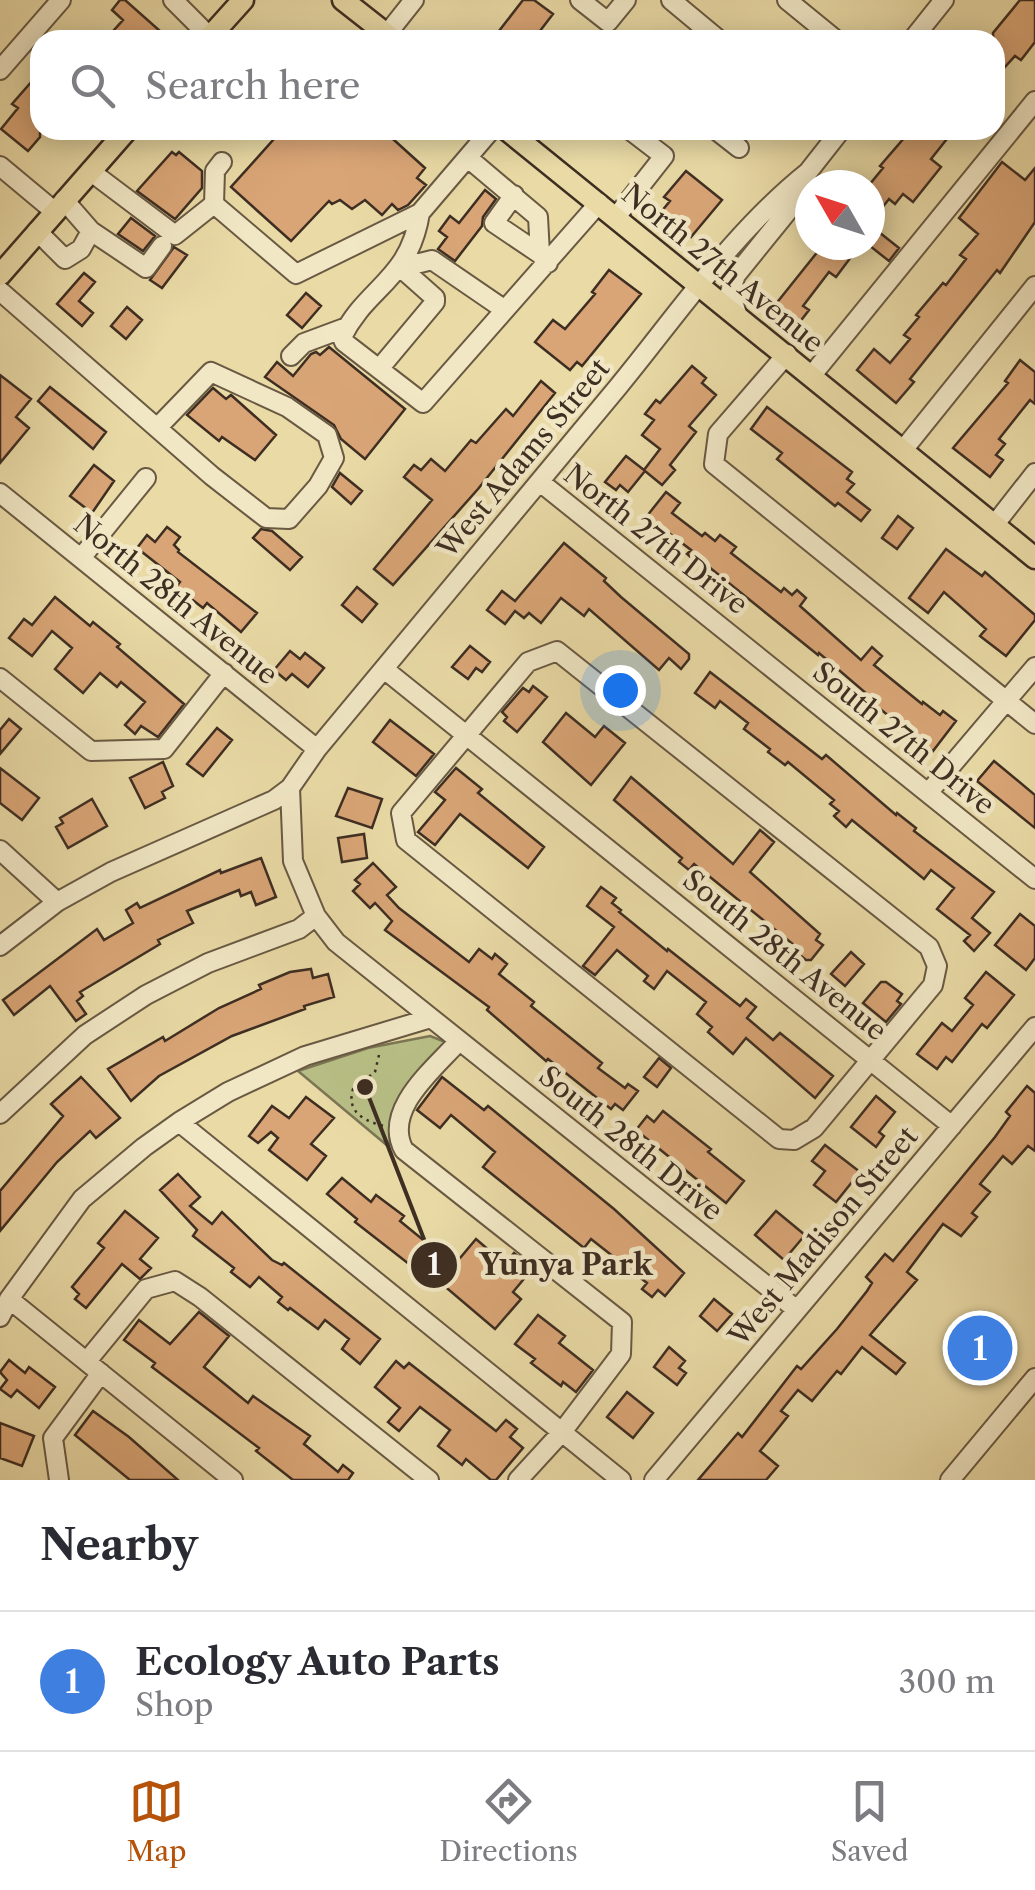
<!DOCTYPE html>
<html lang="en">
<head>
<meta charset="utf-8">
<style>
  body { margin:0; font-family:"Libre Caslon Text",serif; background:#f2f2f3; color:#2b2b33 }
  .compass { position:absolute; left:795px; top:170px; width:90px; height:90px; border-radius:50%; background:#fff; box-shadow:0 5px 25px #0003; rotate:309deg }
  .you { position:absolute; left:620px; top:690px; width:35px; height:35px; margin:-25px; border:8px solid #fff; border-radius:50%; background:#1a73e8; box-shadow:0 0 0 15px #1a73e833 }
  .badge { display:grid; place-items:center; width:65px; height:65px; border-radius:50%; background:#b45309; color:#fff; font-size:32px; font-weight:700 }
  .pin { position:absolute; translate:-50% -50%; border:5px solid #fff; box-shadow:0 2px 10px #0006 }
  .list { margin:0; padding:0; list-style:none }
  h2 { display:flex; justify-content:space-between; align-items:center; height:130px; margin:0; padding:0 40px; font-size:42px }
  h2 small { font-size:32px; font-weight:400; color:#7c7c81 }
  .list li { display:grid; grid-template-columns:65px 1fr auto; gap:30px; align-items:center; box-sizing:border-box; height:140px; padding:0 40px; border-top:2px solid #e1e1e2 }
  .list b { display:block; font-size:38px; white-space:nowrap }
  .list p { margin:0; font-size:32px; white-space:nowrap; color:#7c7c81 }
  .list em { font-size:32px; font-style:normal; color:#7c7c81 }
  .icon { flex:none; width:55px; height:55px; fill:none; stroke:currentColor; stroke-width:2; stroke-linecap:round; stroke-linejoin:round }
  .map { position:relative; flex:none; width:1035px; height:1480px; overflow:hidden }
  .search { position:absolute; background:#fff; box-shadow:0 5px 25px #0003; left:30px; right:30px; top:30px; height:110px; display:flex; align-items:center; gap:25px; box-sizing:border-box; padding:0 35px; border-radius:30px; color:#7c7c81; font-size:38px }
  .sheet { height:270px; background:#fff }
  nav { display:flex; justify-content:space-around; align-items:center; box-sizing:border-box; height:140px; border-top:2px solid #e1e1e2; background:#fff; font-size:28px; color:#7c7c81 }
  nav a { display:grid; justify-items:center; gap:5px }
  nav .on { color:#b45309 }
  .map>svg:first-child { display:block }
</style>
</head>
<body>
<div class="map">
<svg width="1035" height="1480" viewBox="0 0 1035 1480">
  <rect width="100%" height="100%" fill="#e9daa6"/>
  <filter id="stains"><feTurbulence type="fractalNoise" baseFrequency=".002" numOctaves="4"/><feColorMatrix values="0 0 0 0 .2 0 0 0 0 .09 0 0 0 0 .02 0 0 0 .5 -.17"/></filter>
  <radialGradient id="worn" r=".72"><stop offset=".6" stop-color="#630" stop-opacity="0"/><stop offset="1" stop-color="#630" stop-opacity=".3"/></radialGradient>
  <path fill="#b8bf86" stroke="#7b7654" stroke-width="2.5" d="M 430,1036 L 448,1043 L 392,1122 L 389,1147 L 298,1071 L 368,1048 Z"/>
  <path fill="#d9a576" stroke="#3e2e22" stroke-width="2.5" d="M 120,0 L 125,0 L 160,31 L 151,40 L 105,40 L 123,20 L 112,10 Z
    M 523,0 L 534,0 L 553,14 L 533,40 L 492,40 Z
    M 1020,0 L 1035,0 L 1035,42 L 1021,60 L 1015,56 L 995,78 L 993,33 Z
    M 40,72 L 40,137 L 28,151 L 1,129 L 18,108 L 12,104 Z
    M 282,130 L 383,130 L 425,168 L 417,178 L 426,185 L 408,205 L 398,210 L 392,204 L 382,215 L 365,200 L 352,209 L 340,200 L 332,204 L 329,201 L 291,241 L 231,187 Z
    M 911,130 L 954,130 L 931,159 L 941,167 L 913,202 L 903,194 L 895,204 L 889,199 L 870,223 L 870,184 L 883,168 L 880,166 Z
    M 172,152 L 176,155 L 179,152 L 202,171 L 202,188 L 175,219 L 137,191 Z
    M 1002,162 L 1025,180 L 1035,168 L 1035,222 L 1000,273 L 997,270 L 910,379 L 914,382 L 896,403 L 857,370 L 874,349 L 890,363 L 910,339 L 904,335 L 919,317 L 916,315 L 943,283 L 946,285 L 966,259 L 960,255 L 978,234 L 959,218 Z
    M 686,171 L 722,200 L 691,237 L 682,229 L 677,236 L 656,218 L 670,201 L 664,197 Z
    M 485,190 L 496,199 L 483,217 L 482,226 L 455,261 L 438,249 L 447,237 L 439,231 L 450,216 L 459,223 Z
    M 131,218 L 155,236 L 143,251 L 118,234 Z
    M 870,225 L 899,248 L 889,261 L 870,246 Z
    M 823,245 L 860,245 L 836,277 L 829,272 L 803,306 L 809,310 L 799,323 L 775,305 Z
    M 174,247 L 187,255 L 162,288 L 150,280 Z
    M 609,270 L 641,294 L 582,366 L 577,362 L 570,370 L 535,342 L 553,320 L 565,329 L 595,294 L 592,292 Z
    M 84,273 L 95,282 L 79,301 L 93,313 L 82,326 L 57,304 Z
    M 306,293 L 321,306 L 302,328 L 287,315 Z
    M 127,307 L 142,320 L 126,339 L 111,326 Z
    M 329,347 L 405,409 L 365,459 L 341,439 L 334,425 L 265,377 L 277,362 L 293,376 L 311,354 L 316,352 L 320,355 Z
    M 1020,360 L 1035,372 L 1035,404 L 1030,400 L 999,439 L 1005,444 L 996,455 L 1003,460 L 990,477 L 953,448 L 1008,383 L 1005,381 Z
    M 692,366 L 706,378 L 702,383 L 716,395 L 689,426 L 696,432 L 670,465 L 675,470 L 662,485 L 645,471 L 628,492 L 620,485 L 616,490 L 605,482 L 626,456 L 644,470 L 660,449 L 642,435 L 654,420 L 645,414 L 656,400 L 660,403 Z
    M 0,375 L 31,399 L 16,417 L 29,428 L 0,463 Z
    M 541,381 L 555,393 L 478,489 L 393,585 L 374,569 L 432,500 L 404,477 L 414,465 L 421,470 L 431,459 L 445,471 L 471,440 L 476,443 L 506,409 L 513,416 Z
    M 50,387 L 106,432 L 93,449 L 38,401 Z
    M 213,388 L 226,399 L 231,395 L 276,435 L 255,460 L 222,437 L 219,441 L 187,415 Z
    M 767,407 L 852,472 L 847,479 L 854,484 L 847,492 L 870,510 L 861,521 L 838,503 L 835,506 L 777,459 L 782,453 L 751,429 Z
    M 94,465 L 114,481 L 92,513 L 70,496 Z
    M 340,473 L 362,491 L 351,504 L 332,487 Z
    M 666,492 L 680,503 L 672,513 L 702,536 L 705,533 L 715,541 L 720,535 L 736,547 L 731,553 L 781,592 L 784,588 L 792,595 L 797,590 L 806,598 L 800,606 L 861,660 L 872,647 L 882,656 L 874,665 L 922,704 L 923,702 L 940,715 L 943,711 L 956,721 L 933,751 L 902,730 L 903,728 L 872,702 L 874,700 L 819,653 L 818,655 L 709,567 L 706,570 L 687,554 L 691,550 L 666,531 L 662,535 L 643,521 Z
    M 898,516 L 913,528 L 897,549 L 882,538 Z
    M 167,527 L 180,537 L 174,545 L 179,550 L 178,552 L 257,613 L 241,632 L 207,603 L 203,608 L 176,587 L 180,582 L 137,548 L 147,535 L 155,542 Z
    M 261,529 L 272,531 L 302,557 L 290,570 L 253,538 Z
    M 564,543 L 606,578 L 604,581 L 621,597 L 689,654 L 689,659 L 681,669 L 669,658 L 659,670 L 589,609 L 584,616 L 561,598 L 541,623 L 529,613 L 524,618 L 515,611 L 505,624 L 487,610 L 502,591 L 515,601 Z
    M 946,549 L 982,576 L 985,572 L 1035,615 L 1035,620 L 1006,656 L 980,636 L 986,629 L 944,592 L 928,613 L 909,598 Z
    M 357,587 L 377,604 L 362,622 L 342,605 Z
    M 55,597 L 90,626 L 93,622 L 120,644 L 117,647 L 184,704 L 158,737 L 141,726 L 135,734 L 125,725 L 145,702 L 121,682 L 117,687 L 100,673 L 83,693 L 55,669 L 72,648 L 52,631 L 32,656 L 9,638 L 24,619 L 32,625 Z
    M 470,646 L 490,662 L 482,672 L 476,668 L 468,679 L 452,667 Z
    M 290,651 L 300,659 L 305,653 L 324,668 L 308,687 L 292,674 L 286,680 L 274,670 Z
    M 710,672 L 822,759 L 826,755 L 896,815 L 897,813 L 916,828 L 914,831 L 994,892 L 972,918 L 990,933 L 974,951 L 964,941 L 970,935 L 937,909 L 954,888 L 931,870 L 924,879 L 852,820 L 846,827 L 834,816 L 839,811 L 830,804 L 834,800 L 788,762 L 785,765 L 768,752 L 770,749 L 744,729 L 748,723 L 720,701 L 715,708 L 695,693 Z
    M 533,686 L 547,697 L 517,732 L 504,721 L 507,717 L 502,712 L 523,688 L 529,692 Z
    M 566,713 L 595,737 L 604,726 L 625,743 L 591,785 L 543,742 Z
    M 9,719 L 21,729 L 0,754 L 0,730 Z
    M 390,720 L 434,754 L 416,776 L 373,742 Z
    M 217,728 L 232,740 L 203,776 L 187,764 Z
    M 994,761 L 1035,795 L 1035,828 L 977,781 Z
    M 163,762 L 173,786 L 162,792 L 165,798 L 145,808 L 130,778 Z
    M 0,768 L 39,798 L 22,820 L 0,803 Z
    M 456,768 L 482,789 L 478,793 L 544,847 L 528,868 L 460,814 L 435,845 L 418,832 L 445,800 L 435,792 Z
    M 631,777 L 733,864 L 760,830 L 774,842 L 750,872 L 820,934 L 816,940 L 823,945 L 811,960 L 806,960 L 791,948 L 794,945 L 694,864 L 689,870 L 679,862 L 682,858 L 614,800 Z
    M 348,788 L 382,799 L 372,828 L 336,816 Z
    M 92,799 L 107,826 L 68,848 L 56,827 L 63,823 L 60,818 Z
    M 364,834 L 367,858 L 342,862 L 338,838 Z
    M 261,858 L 276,897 L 256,905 L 251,892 L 241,896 L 239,890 L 187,911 L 193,923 L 158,940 L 160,944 L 80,992 L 83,996 L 77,1001 L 86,1014 L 76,1021 L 50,986 L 14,1015 L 3,1000 L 97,929 L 104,940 L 133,923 L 126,910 L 137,903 L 140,908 L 220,870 L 221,873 Z
    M 373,863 L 396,887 L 387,895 L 399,908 L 469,962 L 479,949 L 492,959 L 495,954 L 507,964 L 499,974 L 534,1002 L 531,1006 L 602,1063 L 598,1068 L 625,1088 L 628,1084 L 638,1091 L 623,1110 L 615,1104 L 611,1109 L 548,1059 L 546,1061 L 487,1010 L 489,1007 L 385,930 L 392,921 L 375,903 L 370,908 L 353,891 L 360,884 L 355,880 Z
    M 601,887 L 616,898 L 612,903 L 621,910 L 619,912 L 667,951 L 668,949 L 740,1006 L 746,999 L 756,1007 L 747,1018 L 773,1040 L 780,1033 L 833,1076 L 815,1098 L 746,1038 L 733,1054 L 708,1032 L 712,1027 L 697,1014 L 706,1002 L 667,971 L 654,989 L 644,981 L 648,976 L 617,950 L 595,975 L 583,966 L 614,927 L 587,906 Z
    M 1020,914 L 1035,926 L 1035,958 L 1026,970 L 995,945 Z
    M 851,952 L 864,964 L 845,986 L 831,974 Z
    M 311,969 L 313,978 L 328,974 L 334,997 L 304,1006 L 305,1009 L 232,1036 L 159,1076 L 131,1101 L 108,1069 L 163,1037 L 165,1041 L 219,1008 L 261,989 L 259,985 L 290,972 Z
    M 986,972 L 1014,995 L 987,1028 L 982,1024 L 952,1062 L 946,1057 L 937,1069 L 917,1054 L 942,1023 L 952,1031 L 973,1005 L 965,998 Z
    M 881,982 L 886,982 L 902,994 L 897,1001 L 901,1004 L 886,1022 L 863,1003 Z
    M 659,1058 L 671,1068 L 657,1087 L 644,1077 Z
    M 81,1077 L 120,1118 L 96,1138 L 90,1131 L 57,1162 L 0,1231 L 0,1191 L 63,1116 L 51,1104 Z
    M 442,1077 L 484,1110 L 488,1106 L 614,1209 L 684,1273 L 665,1296 L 658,1290 L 652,1297 L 642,1289 L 647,1283 L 591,1239 L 584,1248 L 483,1167 L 495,1152 L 451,1115 L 440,1128 L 417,1110 Z
    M 1027,1086 L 1035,1093 L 1035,1151 L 1028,1146 L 1012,1164 L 1003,1156 L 980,1184 L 990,1192 L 972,1213 L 977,1217 L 961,1236 L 943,1224 L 907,1272 L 917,1280 L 870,1335 L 905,1363 L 896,1374 L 862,1347 L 841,1374 L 837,1371 L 812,1401 L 798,1390 L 781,1411 L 788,1416 L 760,1451 L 778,1466 L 766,1480 L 698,1480 L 738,1433 L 742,1437 L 797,1366 L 801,1369 L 837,1329 L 867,1291 L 872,1283 L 866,1277 L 885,1254 L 893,1261 L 995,1137 L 1010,1116 L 1006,1112 Z
    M 876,1096 L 895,1112 L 879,1132 L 884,1136 L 876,1147 L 851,1127 Z
    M 306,1097 L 334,1118 L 311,1144 L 326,1156 L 307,1180 L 269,1150 L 278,1138 L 271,1132 L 258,1143 L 249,1136 L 272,1106 L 289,1118 Z
    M 663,1111 L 711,1149 L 708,1152 L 744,1181 L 726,1203 L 636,1130 L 647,1116 L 654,1122 Z
    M 825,1145 L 860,1172 L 836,1202 L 814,1185 L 825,1171 L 812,1161 Z
    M 178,1174 L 200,1197 L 190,1206 L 212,1224 L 222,1212 L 272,1260 L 282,1265 L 284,1263 L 380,1339 L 360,1364 L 342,1349 L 349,1339 L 325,1320 L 318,1329 L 290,1308 L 288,1310 L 278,1302 L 282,1297 L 259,1277 L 250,1287 L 231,1272 L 234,1268 L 193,1236 L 197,1230 L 160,1190 Z
    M 342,1178 L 371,1202 L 376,1195 L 404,1216 L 400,1221 L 427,1243 L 423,1247 L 443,1263 L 448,1258 L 455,1264 L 476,1239 L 505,1264 L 514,1253 L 533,1268 L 513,1292 L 521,1299 L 495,1329 L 422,1267 L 418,1271 L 355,1222 L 357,1219 L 327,1194 Z
    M 125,1211 L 158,1238 L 140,1259 L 151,1268 L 140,1279 L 122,1264 L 86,1308 L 75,1299 L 79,1294 L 72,1287 L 104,1248 L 98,1243 Z
    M 776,1211 L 805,1235 L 784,1260 L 755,1235 Z
    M 714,1299 L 732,1314 L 717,1331 L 700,1316 Z
    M 199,1312 L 229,1336 L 204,1367 L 248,1403 L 253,1396 L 310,1436 L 304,1444 L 338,1472 L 343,1465 L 353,1473 L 348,1480 L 293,1480 L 256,1451 L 259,1448 L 152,1367 L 155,1363 L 124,1340 L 139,1320 L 170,1344 Z
    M 538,1315 L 565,1336 L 559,1343 L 593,1370 L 576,1392 L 563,1382 L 561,1386 L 531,1363 L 535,1359 L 515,1344 Z
    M 669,1347 L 685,1361 L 679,1368 L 686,1373 L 677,1385 L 654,1367 Z
    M 9,1360 L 25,1373 L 29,1367 L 55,1387 L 39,1408 L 17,1390 L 11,1397 L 0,1389 L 7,1380 L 0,1372 Z
    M 396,1361 L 404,1368 L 409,1363 L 496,1431 L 506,1420 L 517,1429 L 510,1437 L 523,1448 L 496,1480 L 491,1480 L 466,1459 L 462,1465 L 438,1446 L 450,1430 L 420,1407 L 399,1431 L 388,1422 L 400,1408 L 375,1387 Z
    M 627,1392 L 653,1413 L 633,1438 L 607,1417 Z
    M 93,1411 L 129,1437 L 178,1480 L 130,1480 L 75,1435 Z
    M 0,1423 L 34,1436 L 22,1466 L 0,1458 Z"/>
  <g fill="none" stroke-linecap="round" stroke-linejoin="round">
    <g stroke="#695943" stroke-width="22">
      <path id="minor" d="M 173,0 L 210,37
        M 580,0 L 608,22 L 626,0
        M 671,0 L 719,40
        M 787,0 L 836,40
        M 387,34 L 414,0
        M 912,40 L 944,0
        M 0,70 L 61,0
        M 716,130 L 739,148
        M 468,158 L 538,217 L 540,254 L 548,263
        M 222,162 L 215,171 L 214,204 L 296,274 L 420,213 L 491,130
        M 0,166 L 54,211
        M 90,171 L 175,235 L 214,204
        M 514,195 L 494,223 L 540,254
        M 420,213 C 409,281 367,286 342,337 L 344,342 L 423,403 L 599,203
        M 616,217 L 664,156 L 630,130
        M 37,231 L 65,259 L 81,249 L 91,231 L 64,200
        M 91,231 L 146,268 L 162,246
        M 404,260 L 420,263 L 432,260 L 505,310
        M 0,291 L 212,476 L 266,518 L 289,519 L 318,486 L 334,458 L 327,435 L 287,407 L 211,372 L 157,428
        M 737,314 L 730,292 L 736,275 L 787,212 L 808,172 L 841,130
        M 787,354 L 718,434 L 714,464 L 1035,724
        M 291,356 L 304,343 L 347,327
        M 379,369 L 435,302 L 435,298 L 400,267
        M 812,375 L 1035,101
        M 903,450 L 1035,286
        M 540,482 L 1035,879
        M 0,493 L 317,749
        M 995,524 L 1035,473
        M 81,558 L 146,478
        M 557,651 L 929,947 L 937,966 L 933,985 L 814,1128 L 794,1140 L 779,1139 L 406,840 L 401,813 L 528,662 Z
        M 384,669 L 952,1126
        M 0,678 L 91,751 L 164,749 L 224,673
        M 290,788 L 293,861 L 316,916 L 336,942 L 797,1310
        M 928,793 L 1035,667
        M 0,850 L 57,902
        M 0,946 L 57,902 L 111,872 L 274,800 L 290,788 L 317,749 C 418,629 518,508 618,387 C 678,314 733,232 808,172
        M 459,1041 C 434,1069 382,1110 404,1150 L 622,1322 L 621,1354 L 562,1432 L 518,1480
        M 0,1114 L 85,1035 L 146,995 L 208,963 L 299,929 L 316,916
        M 179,1122 L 621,1480
        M 9,1299 L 233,1480
        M 0,1317 L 9,1299 L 82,1199 L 144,1147 L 179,1122 L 228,1092 L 305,1056 L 431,1018
        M 87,1361 L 146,1289 L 175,1281 L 200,1297 L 429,1480
        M 59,1480 L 53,1438 L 101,1373
        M 654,1480 L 1035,1027
        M 950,1480 L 1035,1378"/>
    </g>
    <g stroke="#3e2e22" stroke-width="25">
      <path id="major" d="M 343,0 L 394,40
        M 207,40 L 243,0
        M 507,130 L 1035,558
        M 0,275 L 127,130"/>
    </g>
    <path stroke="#3e2e22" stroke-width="2.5" stroke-dasharray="2.5 5" stroke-linecap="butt" d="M 379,1055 L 375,1072 L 353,1089 C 346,1112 364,1121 384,1126"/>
    <use href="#minor" stroke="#f1e7c5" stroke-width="18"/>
    <use href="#major" stroke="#e9daa6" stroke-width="20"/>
  </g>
  <g text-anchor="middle" stroke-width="9" stroke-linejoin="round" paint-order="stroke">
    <g font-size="28" fill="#3e2e22" stroke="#f1e7c5">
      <text transform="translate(723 268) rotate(39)" y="10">North 27th Avenue</text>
      <text transform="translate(523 458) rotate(-50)" y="10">West Adams Street</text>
      <text transform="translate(656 539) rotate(38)" y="10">North 27th Drive</text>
      <text transform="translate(176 599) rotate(39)" y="10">North 28th Avenue</text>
      <text transform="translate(904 738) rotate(39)" y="10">South 27th Drive</text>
      <text transform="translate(785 955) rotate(39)" y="10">South 28th Avenue</text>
      <text transform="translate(631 1143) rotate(39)" y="10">South 28th Drive</text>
      <text transform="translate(823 1236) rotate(-50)" y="10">West Madison Street</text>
    </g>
  </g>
  <path fill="none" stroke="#3e2e22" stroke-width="4" d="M365 1087L434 1265"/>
  <g fill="#3e2e22" stroke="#f1e7c5" stroke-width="4">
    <circle cx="365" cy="1087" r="10"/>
    <circle cx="434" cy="1265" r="25"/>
  </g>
  <g font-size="30" text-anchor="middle" font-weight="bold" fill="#fff">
    <text x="434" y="1275">1</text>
  </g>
  <g font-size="30" text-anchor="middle" font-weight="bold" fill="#3e2e22" stroke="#f1e7c5" stroke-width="9" stroke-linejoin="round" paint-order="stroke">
    <text x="566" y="1275">Yunya Park</text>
  </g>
  <rect width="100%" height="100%" filter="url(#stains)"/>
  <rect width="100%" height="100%" fill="url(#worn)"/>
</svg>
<svg class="compass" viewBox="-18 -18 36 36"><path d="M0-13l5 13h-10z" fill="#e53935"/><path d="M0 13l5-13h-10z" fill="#7c7c81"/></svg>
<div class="you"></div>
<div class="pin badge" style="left:980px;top:1348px;background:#3f7fe0">1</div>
<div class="search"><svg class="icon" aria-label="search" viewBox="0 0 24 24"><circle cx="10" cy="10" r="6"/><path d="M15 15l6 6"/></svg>Search here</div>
</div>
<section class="sheet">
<h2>Nearby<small></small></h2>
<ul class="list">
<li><span class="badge" style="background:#3f7fe0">1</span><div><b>Ecology Auto Parts</b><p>Shop</p></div><em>300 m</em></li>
</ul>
</section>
<nav>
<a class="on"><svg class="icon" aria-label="map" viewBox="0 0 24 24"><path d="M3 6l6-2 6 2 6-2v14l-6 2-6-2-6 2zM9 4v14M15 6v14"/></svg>Map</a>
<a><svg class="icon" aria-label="directions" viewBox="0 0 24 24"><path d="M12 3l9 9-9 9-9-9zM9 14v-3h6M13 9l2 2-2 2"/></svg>Directions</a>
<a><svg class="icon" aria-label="saved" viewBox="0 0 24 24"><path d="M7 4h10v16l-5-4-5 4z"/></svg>Saved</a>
</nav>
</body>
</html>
